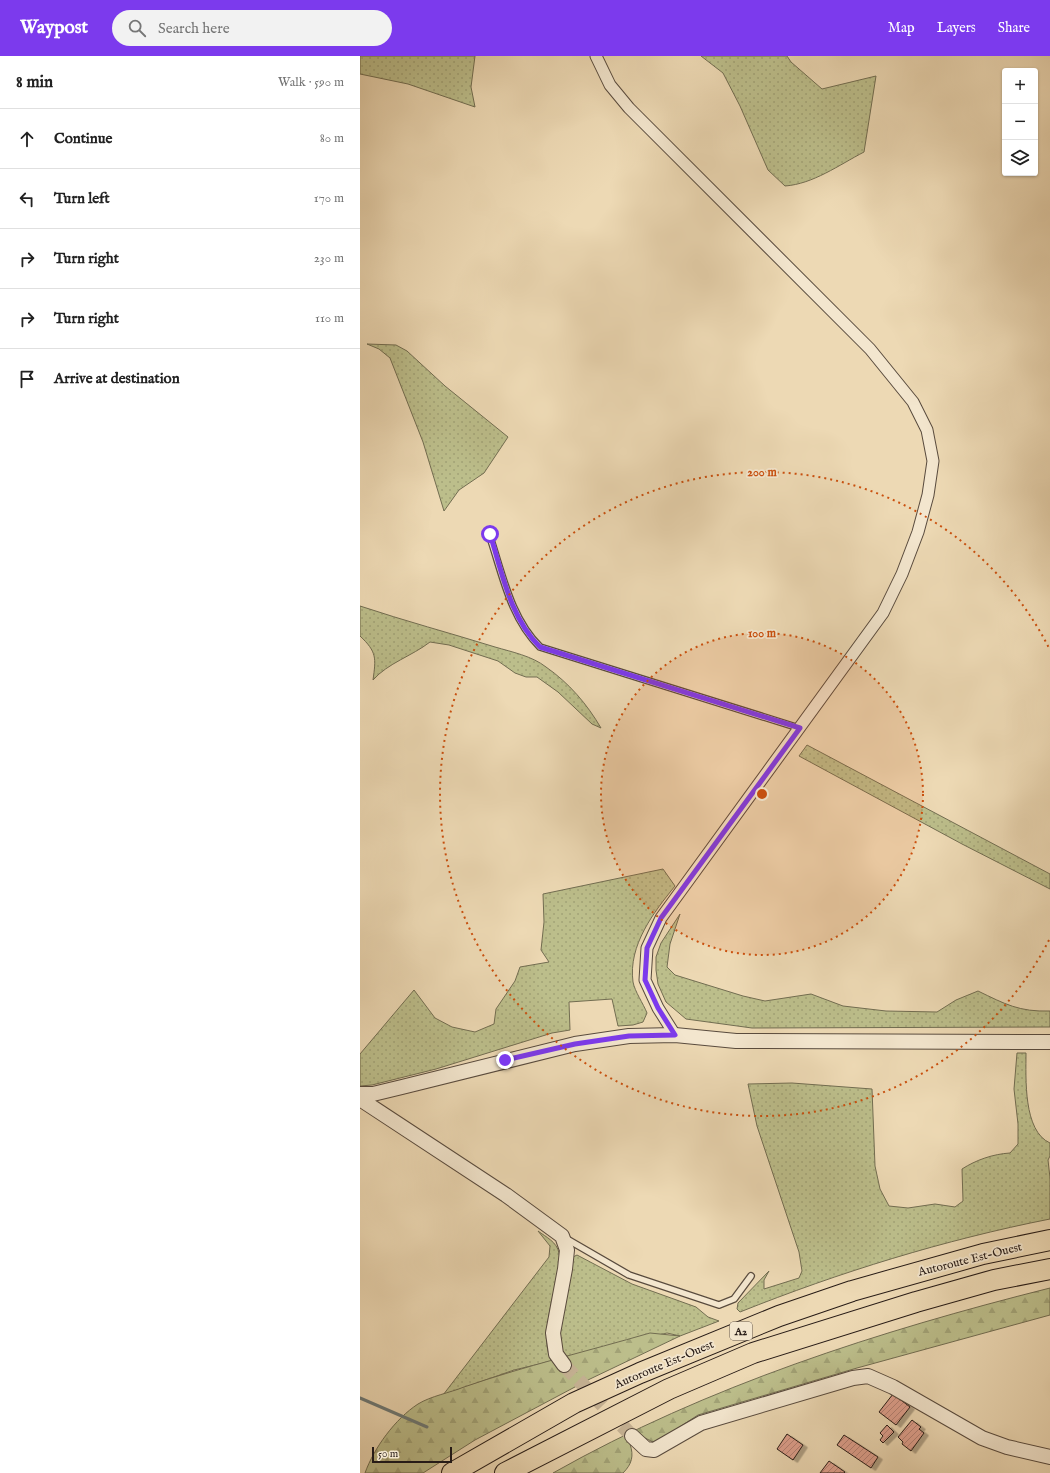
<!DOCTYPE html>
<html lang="en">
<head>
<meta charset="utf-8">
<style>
  body { margin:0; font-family:"IM FELL English",serif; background:#f2f2f2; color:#222 }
  .controls { position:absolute; right:12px; top:12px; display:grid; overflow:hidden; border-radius:4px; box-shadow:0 1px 3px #0004 }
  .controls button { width:36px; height:36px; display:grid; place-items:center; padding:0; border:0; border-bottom:1px solid #e0e0e0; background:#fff; color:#222; font:20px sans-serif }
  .scale { position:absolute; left:12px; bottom:10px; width:80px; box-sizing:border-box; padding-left:4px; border:2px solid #281c17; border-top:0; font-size:11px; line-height:14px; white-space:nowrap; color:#281c17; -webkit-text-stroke:3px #f3e6ce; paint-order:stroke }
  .stop { position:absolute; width:12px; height:12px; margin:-9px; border:3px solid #7c3aed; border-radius:50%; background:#fff }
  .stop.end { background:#7c3aed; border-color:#fff; box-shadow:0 1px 4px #0008 }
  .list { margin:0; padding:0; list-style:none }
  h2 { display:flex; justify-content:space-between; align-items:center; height:52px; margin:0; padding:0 16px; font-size:17px }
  h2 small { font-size:13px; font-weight:400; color:#767676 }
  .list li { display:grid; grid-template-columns:26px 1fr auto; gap:12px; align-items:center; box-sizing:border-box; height:60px; padding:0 16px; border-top:1px solid #e0e0e0 }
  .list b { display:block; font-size:15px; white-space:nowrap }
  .list em { font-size:13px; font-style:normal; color:#767676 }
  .icon { flex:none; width:22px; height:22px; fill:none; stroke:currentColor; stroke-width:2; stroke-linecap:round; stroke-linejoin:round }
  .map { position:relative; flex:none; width:690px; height:1417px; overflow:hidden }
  header { display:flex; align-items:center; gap:24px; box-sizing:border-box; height:56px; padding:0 20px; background:#7c3aed; color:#fff }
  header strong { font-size:19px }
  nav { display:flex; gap:22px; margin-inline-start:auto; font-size:14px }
  .search { width:280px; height:36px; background:#f2f2f2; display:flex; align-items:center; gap:10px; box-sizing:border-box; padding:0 14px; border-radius:22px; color:#767676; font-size:15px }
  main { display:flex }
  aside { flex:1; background:#fff }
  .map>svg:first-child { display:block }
</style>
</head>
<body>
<header>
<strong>Waypost</strong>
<div class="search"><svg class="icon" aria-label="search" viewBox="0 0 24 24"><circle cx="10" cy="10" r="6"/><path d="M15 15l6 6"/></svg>Search here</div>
<nav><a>Map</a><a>Layers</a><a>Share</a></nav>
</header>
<main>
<aside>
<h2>8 min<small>Walk · 590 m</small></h2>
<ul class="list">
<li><svg class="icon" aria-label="ahead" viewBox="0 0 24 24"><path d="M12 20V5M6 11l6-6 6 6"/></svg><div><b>Continue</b></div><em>80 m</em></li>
<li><svg class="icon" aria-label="left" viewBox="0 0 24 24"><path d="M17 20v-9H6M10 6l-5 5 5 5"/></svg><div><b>Turn left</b></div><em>170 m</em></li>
<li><svg class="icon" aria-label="right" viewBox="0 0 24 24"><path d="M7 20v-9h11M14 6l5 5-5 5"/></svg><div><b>Turn right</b></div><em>230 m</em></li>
<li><svg class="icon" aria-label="right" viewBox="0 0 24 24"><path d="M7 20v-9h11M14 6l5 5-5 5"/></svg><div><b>Turn right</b></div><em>110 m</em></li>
<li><svg class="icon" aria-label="arrive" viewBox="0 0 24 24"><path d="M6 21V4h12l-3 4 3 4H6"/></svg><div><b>Arrive at destination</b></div></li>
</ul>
</aside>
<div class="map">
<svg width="690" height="1417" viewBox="0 0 690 1417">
  <defs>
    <pattern id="grass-dots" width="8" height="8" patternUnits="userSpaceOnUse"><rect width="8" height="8" fill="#bcbe8b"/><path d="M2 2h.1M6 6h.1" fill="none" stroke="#a2a377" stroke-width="1.8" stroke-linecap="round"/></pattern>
    <pattern id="forest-firs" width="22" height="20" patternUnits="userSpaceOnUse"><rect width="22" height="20" fill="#bcbe8b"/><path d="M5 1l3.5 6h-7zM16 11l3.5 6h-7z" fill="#a2a377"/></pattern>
    <pattern id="building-hatch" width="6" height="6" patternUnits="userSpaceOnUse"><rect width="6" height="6" fill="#e0a18f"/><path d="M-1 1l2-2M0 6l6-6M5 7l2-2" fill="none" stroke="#b68274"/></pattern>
    <filter id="shadow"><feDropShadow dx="4.5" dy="2.5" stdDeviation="0" flood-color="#0004"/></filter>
  </defs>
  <rect width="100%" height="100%" fill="#edd9b4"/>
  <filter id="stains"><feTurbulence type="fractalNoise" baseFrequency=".005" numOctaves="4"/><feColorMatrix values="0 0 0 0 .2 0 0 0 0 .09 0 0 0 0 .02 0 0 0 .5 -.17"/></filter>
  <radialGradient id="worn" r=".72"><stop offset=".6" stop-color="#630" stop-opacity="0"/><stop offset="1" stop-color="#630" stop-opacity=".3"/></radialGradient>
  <path fill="url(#grass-dots)" stroke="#726d51" d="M 0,0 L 115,0 L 111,31 L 115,51 L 48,28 L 0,18 Z
    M 341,0 L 427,0 L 431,6 L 462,33 L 516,20 L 504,96 C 479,109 453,128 425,130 L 408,114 L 380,50 L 363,17 Z
    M 7,288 L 36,289 L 47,295 L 85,330 L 148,381 L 124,417 L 99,434 L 84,455 L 63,386 L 30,302 L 19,293 Z
    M 0,550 C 45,565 90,577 135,591 C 152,596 172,600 186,611 C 209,627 227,648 241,672 L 232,668 L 198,636 L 177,621 L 166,621 L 155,617 L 138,605 L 89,589 L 70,586 C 52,600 28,607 13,624 C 16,602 17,596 0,580 Z
    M 447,689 L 690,818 L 690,833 L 602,788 L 439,700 Z
    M 303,813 L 315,830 C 294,856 268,889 273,926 C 275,936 283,947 287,957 L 283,966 L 273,969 L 258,970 L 252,943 L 209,946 L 210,974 L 192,977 L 76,1013 L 12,1029 L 0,1030 L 0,998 L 54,934 L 75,962 L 92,971 L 115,976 L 134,968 L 136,953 L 155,925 L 160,911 L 189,906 L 181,894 L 184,866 L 183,838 Z
    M 320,858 L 310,888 L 307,911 L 315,919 L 383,940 L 405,945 L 451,938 L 483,950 L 526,955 L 577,956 L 596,944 L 618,935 C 645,948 659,956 690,955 L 690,971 L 392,972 L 326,963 L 306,946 L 298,928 L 296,914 L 296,901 L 301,887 Z
    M 657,997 L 666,997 C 666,1022 663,1075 690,1087 L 690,1100 L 688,1104 L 690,1122 L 690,1163 C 584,1184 480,1216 380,1256 L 377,1253 L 378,1247 L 409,1215 L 404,1224 L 404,1233 L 439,1222 L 442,1215 L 439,1196 L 397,1070 L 388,1028 L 432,1027 L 512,1033 L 515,1110 L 520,1133 L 529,1150 L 548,1152 L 575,1148 L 595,1151 L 603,1145 L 602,1113 C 616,1104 633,1098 650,1097 L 658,1088 L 658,1068 L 654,1033 Z
    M 178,1175 C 186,1181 197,1186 199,1197 C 201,1204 198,1214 197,1221 C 193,1244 179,1284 192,1305 L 154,1314 L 83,1339 L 189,1201 L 190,1190 Z
    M 217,1199 L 272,1228 L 336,1251 L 348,1261 L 359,1265 L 320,1280 L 307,1277 L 205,1302 L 199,1289 L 200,1276 L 213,1201 Z"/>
  <path fill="url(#forest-firs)" stroke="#726d51" d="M 690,1232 L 690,1259 L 497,1312 L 338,1359 L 295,1387 L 279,1379 L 270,1388 C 274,1400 272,1408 263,1417 L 193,1417 C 347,1330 519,1275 690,1232 Z
    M 290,1277 L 320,1280 L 230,1323 L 115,1384 L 63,1417 L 5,1417 C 14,1392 35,1363 58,1348 C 71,1340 89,1337 104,1331 C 165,1310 228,1295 290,1277 Z"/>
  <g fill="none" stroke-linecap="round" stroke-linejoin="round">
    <path stroke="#6e7a77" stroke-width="3" d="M 0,1342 L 67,1371"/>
  </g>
  <path fill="url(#building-hatch)" stroke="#281c17" filter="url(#shadow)" d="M 533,1338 L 550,1351 L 536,1369 L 519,1356 Z
    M 552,1364 L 561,1371 L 559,1373 L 564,1377 L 551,1395 L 542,1388 L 543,1386 L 538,1381 Z
    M 527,1369 L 534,1376 L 523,1387 L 520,1384 L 523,1380 L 520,1377 Z
    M 427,1378 L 443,1389 L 433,1404 L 417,1393 Z
    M 484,1379 L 518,1401 L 511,1412 L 477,1389 Z
    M 469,1405 L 485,1416 L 484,1417 L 460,1417 Z"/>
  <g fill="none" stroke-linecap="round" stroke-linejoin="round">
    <path stroke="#c6b395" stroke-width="14" stroke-dasharray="14 7" stroke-linecap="butt" d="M 204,1309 L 272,1380"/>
    <g stroke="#594b3e" stroke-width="8">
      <path id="service" d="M 129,478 C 142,516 150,562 180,591 L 439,672
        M 205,1182 L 269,1219 L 359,1249 L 374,1243 L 391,1220"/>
    </g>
    <g stroke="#594b3e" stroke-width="13">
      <path id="minor" d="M 236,0 L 250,29 L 269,52 L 510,293 L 553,346 L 567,374 L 573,405 L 568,439 L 558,476 L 542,518 L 523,557 L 301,862 L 287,892 L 285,924 L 298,952 L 315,979"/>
    </g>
    <g stroke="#594b3e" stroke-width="16">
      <path id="tertiary" d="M 0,1038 L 13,1038 L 42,1031 L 215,988 L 269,980 L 315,979 L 376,985 L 690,986
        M 0,1043 L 146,1139 L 202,1180 L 207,1194 L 205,1213 L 193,1277 L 196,1298 L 204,1309
        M 272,1380 L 286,1393 L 294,1394 L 341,1367 L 493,1322 L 508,1320 L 533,1331 L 622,1382 L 647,1391 L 690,1401"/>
    </g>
    <g stroke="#281c17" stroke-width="22">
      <path id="motorway" d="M 92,1417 L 214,1347 L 280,1317 L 419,1260 L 492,1235 L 623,1198 L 690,1184
        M 145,1417 L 309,1333 L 393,1297 L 556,1246 L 634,1224 L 690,1213"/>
    </g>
    <use href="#service" stroke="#f3e6ce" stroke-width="5.5"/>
    <use href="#minor" stroke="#f3e6ce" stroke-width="11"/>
    <use href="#tertiary" stroke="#f3e6ce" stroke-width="14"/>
    <use href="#motorway" stroke="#edd9b4" stroke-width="20"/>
  </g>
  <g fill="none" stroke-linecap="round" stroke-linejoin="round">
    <path stroke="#7c3aed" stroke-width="5" d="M 130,478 C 142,516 150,562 180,591 L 440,672 L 301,862 L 287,892 L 285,924 L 298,952 L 315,979 L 269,980 L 215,988 L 145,1004"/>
  </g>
  <circle cx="402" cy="738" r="161" fill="#cb500e" fill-opacity=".12"/>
  <g fill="none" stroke="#cb500e" stroke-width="2" stroke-dasharray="2 4">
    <circle cx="402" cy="738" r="161"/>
    <path d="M689 884A322 322 0 1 1 689 592"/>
  </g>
  <g text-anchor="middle" stroke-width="3.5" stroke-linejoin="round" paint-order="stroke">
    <rect fill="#f3e6ce" stroke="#65594e" stroke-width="1" x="370" y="1266" width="22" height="18" rx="3"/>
    <g font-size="11" font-weight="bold" fill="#281c17">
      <text x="381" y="1279">A2</text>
    </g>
    <g font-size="12" fill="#281c17" stroke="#f3e6ce">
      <text transform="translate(610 1203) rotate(-14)" y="4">Autoroute Est-Ouest</text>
      <text transform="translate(304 1308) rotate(-23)" y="4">Autoroute Est-Ouest</text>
    </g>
  </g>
  <circle cx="402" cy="738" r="6" fill="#cb500e" stroke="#f3e6ce" stroke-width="2"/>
  <g font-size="12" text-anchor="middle" font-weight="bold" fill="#cb500e" stroke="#f3e6ce" stroke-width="3.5" stroke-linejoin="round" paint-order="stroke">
    <text x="402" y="420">200 m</text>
    <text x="402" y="581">100 m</text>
  </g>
  <rect width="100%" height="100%" filter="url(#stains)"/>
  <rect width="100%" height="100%" fill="url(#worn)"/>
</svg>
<div class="controls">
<button>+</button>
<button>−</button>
<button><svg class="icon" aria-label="layers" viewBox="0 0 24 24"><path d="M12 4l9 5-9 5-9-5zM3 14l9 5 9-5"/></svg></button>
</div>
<div class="scale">50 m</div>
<div class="stop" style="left:130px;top:478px"></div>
<div class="stop end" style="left:145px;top:1004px"></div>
</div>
</main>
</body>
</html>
